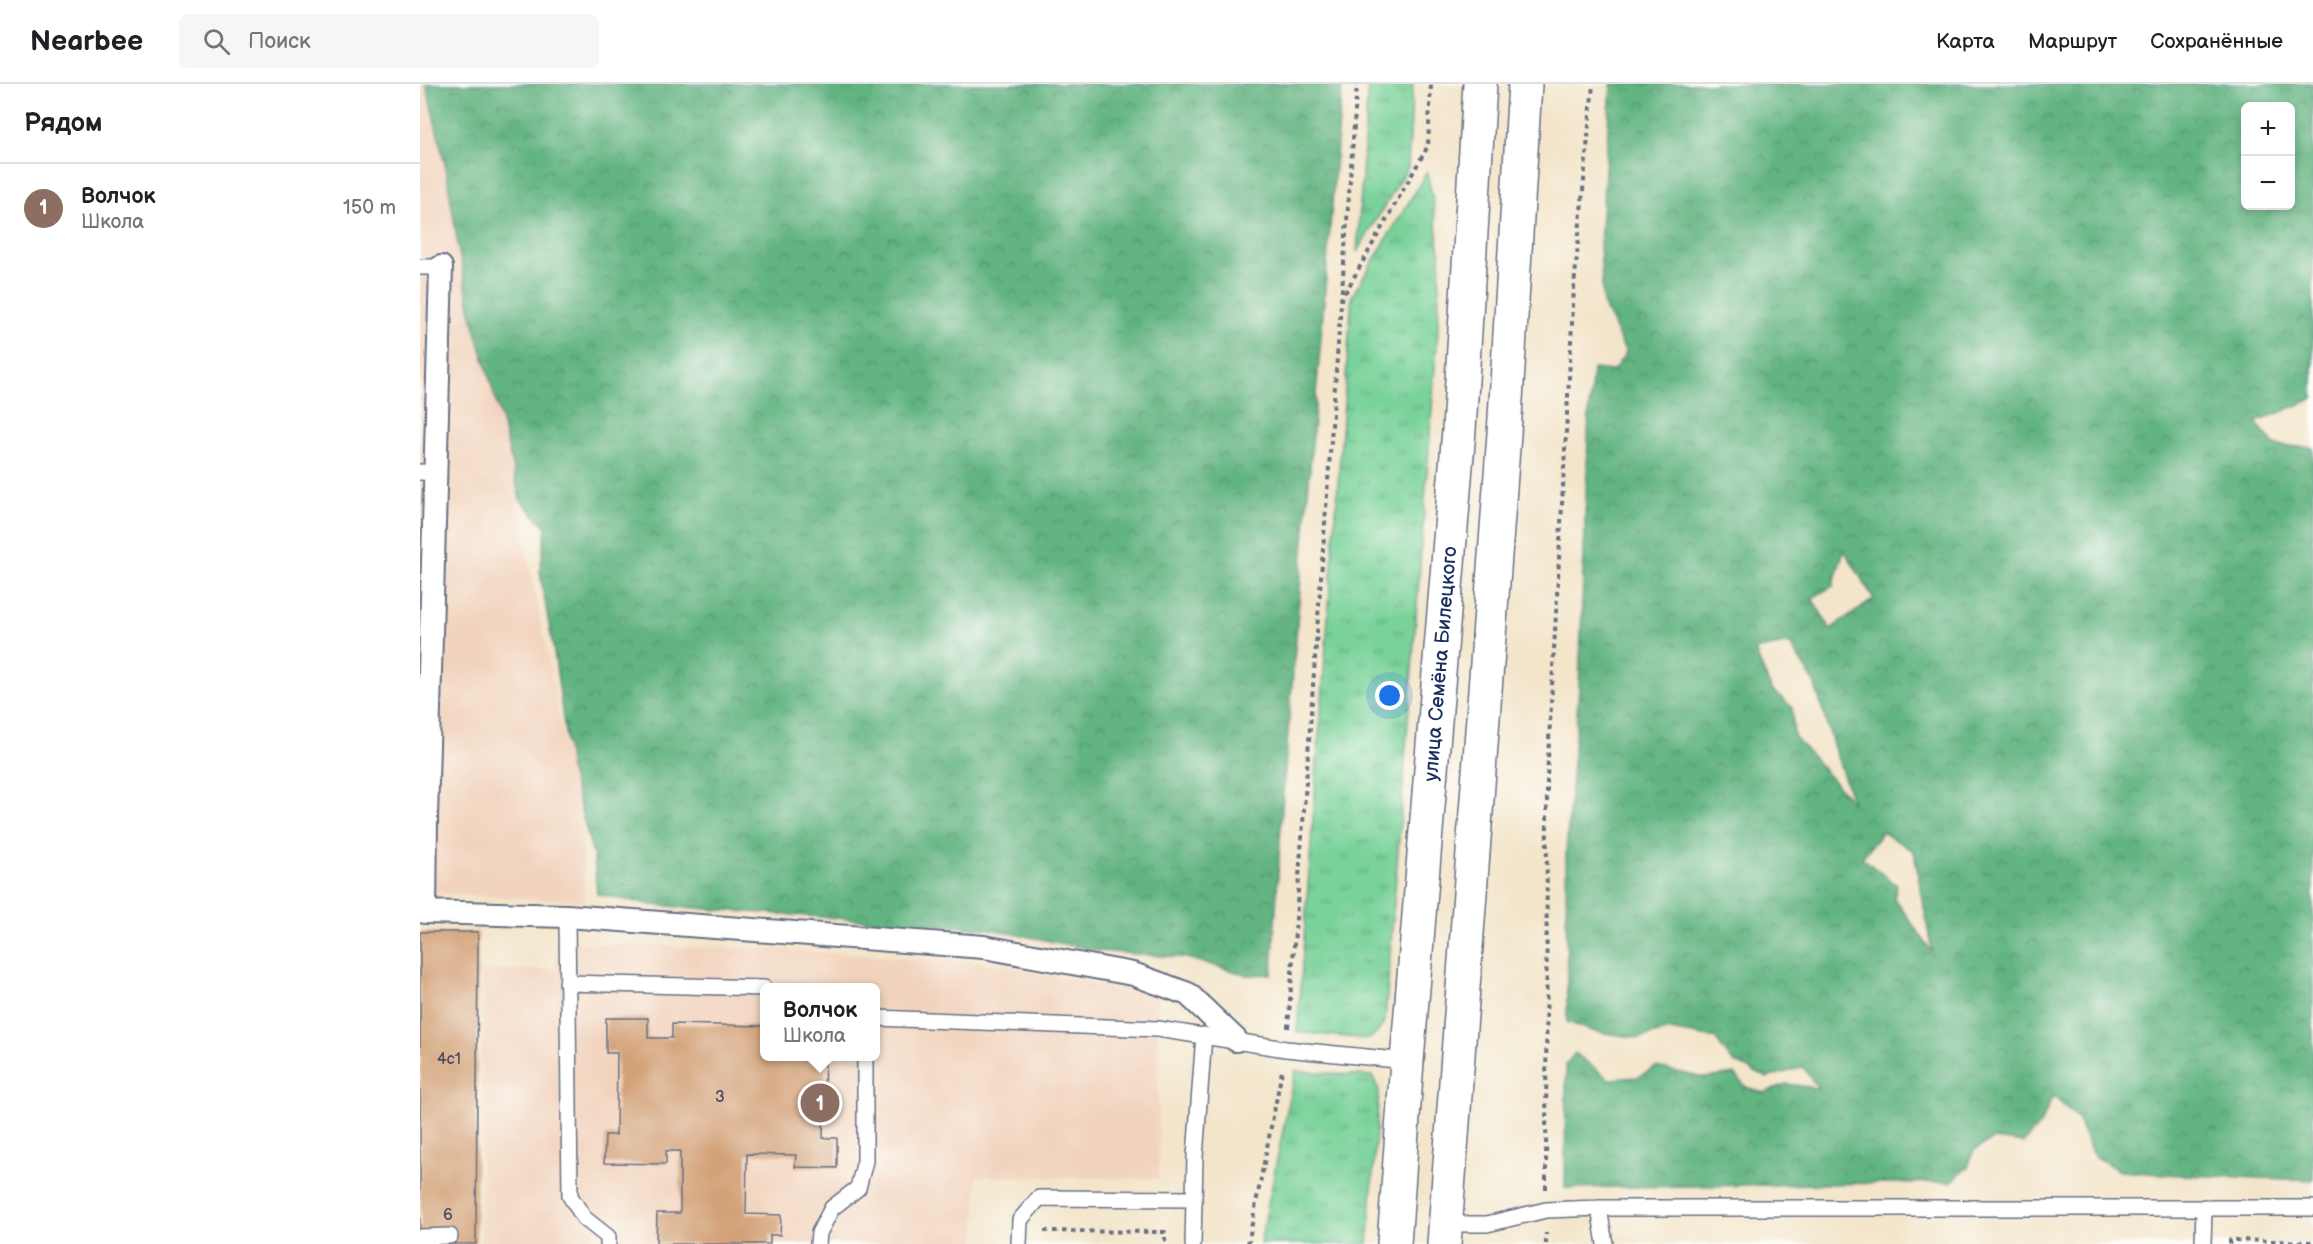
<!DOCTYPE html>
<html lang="ru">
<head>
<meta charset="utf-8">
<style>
  body { margin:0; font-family:"Balsamiq Sans",sans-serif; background:#f6f6f6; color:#202124 }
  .controls { position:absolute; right:18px; top:18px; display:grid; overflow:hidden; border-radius:9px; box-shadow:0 3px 9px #0003 }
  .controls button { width:54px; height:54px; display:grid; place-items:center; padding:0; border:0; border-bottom:2px solid #e0e0e0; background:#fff; color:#202124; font:30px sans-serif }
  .you { position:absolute; left:970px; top:612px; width:21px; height:21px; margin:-15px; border:4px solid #fff; border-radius:50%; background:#1a73e8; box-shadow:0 0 0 9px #1a73e833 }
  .badge { display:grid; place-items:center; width:39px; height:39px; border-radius:50%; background:#0b8043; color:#fff; font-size:20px; font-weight:700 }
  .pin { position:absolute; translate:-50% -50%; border:3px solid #fff; box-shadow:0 2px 6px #0006 }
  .popup { position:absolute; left:340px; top:899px; width:120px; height:78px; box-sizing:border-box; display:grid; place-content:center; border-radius:9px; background:#fff; filter:drop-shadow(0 2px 4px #0005); font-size:20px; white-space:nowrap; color:#757577 }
  .popup b { font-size:22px; color:#202124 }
  .popup::after { content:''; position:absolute; left:50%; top:100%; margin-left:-12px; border:12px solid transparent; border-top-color:#fff }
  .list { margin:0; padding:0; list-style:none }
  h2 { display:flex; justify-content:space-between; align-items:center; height:78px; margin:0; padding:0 24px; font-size:26px }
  h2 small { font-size:20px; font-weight:400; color:#757577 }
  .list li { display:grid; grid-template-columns:39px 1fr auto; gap:18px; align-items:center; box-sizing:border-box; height:90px; padding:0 24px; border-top:2px solid #e0e0e0 }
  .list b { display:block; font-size:22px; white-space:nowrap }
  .list p { margin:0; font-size:20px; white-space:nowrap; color:#757577 }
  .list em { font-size:20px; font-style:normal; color:#757577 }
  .icon { flex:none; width:33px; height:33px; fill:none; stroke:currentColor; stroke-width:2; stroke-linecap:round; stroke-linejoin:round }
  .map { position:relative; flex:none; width:1893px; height:1160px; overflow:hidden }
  header { display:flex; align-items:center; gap:36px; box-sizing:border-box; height:84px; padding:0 30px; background:#fff; border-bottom:2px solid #e0e0e0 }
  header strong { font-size:28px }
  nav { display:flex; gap:33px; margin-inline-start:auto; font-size:21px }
  .search { width:420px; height:54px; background:#f6f6f6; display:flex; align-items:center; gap:15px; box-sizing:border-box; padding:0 21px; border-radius:9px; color:#757577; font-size:22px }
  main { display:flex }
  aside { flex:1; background:#fff }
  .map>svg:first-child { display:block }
</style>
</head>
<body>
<header>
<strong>Nearbee</strong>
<div class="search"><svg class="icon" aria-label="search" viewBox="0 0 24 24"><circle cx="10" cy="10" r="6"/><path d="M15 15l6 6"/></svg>Поиск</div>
<nav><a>Карта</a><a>Маршрут</a><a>Сохранённые</a></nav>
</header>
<main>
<aside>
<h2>Рядом<small></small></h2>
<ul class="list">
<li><span class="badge" style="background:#8d6e63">1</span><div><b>Волчок</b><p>Школа</p></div><em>150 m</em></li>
</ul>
</aside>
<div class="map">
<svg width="1893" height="1160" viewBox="0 0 1893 1160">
  <defs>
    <pattern id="grass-tufts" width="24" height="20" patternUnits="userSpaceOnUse" patternTransform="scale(1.5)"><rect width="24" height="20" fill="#79d299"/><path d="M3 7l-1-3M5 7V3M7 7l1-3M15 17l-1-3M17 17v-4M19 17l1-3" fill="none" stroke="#62ab80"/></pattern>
    <pattern id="forest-crowns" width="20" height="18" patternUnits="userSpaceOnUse" patternTransform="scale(1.5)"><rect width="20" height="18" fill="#62b481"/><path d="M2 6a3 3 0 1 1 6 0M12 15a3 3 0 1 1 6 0" fill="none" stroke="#50936d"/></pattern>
  </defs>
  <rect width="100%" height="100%" fill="#fdfcf7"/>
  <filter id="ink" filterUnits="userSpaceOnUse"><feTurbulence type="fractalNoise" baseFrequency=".0167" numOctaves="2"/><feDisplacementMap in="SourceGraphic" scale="12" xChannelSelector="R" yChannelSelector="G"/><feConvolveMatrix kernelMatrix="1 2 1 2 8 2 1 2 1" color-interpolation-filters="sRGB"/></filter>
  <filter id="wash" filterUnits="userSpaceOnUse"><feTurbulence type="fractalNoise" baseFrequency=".008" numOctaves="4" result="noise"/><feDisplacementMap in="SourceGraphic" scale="24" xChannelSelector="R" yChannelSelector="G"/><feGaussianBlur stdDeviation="1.35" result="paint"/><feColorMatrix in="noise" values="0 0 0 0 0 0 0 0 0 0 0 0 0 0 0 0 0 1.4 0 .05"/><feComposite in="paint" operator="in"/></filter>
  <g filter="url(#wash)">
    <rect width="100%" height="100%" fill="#f3e5ca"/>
    <path fill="#f2d4be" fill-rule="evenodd" d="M 0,0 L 17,0 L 161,746 L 165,818 L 0,808 Z
      M 136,858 L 364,866 L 573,879 L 686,903 L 737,908 L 739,1095 L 557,1092 L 556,1160 L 61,1160 L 61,886 L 136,886 ZM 344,904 L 456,904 L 456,972 L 344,972 Z"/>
    <path fill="url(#grass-tufts)" stroke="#4a807c" stroke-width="1.5" d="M 948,0 L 993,0 L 988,83 L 937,168 Z
      M 1007,88 L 1013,116 L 1020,170 L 1018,246 L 965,937 L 957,949 L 948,955 L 877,948 L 932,212 Z
      M 875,987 L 952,992 L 959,1006 L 948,1160 L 840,1160 Z"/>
    <path fill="url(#forest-crowns)" stroke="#3e7270" stroke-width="1.5" fill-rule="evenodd" d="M 6,0 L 922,0 L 863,709 L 852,890 L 827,891 L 767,874 L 679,867 L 570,845 L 232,821 L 177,810 L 174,774 L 150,687 L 135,574 L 120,489 L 126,443 L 100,416 L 82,338 L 52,233 L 38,163 L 26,85 Z
      M 1191,0 L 1893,0 L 1893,315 L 1836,338 L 1854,361 L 1893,364 L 1893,1096 L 1739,1090 L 1700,1087 L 1673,1071 L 1657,1034 L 1633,1012 L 1620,1041 L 1603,1059 L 1575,1055 L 1554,1066 L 1548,1083 L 1530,1098 L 1145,1104 L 1146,980 L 1155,969 L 1189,995 L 1218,993 L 1236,983 L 1285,994 L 1315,990 L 1326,1003 L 1344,1009 L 1366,1000 L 1398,1004 L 1383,983 L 1347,994 L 1312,977 L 1295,954 L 1250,946 L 1219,954 L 1172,947 L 1147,938 L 1146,768 L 1159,604 L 1169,325 L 1173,285 L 1193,287 L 1206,269 L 1183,219 L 1180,160 ZM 1826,22 L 1870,22 L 1870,122 L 1826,122 ZM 1424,466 L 1454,515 L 1410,545 L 1392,514 L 1413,502 ZM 1369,559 L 1394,598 L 1415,667 L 1433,719 L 1374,652 L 1372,623 L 1351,605 L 1335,566 ZM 1462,748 L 1494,767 L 1512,868 L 1474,814 L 1477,801 L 1442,774 Z"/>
    <g id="blocks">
      <path fill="#d3a178" d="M 0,848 L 58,848 L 56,1160 L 0,1160 Z
        M 186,934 L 228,934 L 228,954 L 252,954 L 252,940 L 344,942 L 344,972 L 405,972 L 403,1054 L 417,1054 L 417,1084 L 375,1083 L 376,1071 L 327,1070 L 326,1130 L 361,1131 L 360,1151 L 350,1151 L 350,1160 L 236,1160 L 237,1129 L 260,1129 L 260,1067 L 246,1067 L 246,1080 L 184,1079 L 185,1051 L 196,1051 L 197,969 L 186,969 Z"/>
    </g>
  </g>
  <g filter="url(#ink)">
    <use href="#blocks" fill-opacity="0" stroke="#676f84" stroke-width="1.5"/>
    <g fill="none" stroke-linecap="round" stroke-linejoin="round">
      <g stroke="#676f84" stroke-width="18">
        <path id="service" d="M 0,183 L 21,183
          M 0,388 L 15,389
          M 147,832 L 150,1112 L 164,1134 L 188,1153 L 188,1160
          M 147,899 L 344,904
          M 456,934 L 738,945 L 866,965 L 987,977
          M 1179,1124 L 1185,1160
          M 1025,1140 L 1067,1140 L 1126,1126 L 1179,1124 L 1893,1124
          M 0,1153 L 30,1152
          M 398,1160 L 399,1149 L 412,1124 L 438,1104 L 445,1077 L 445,972
          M 599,1160 L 600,1136 L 619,1114 L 774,1115
          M 773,1160 L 775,1073 L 784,951
          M 1783,1160 L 1784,1123"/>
      </g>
      <g stroke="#676f84" stroke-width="26">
        <path id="pedestrian" d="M 21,183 L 6,735 L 5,828 L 147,832 L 564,863 L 713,890 L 768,910 L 816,956"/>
      </g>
      <g stroke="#676f84" stroke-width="36">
        <g id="primary">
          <path id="s1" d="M 974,1160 L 987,977 L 1039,346 L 1060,0"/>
          <path d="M 1024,1160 L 1084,350 L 1105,0"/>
        </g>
      </g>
      <path stroke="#676f84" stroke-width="4" stroke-dasharray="4.5 4.5" stroke-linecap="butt" d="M 925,209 L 1008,62 L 1011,0
        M 868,944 L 937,0
        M 1126,1105 L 1127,693 L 1154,203 L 1173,0
        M 624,1147 L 745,1148 L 745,1160
        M 828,1160 L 862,987
        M 1126,1160 L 1126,1149
        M 1810,1160 L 1810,1156 L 1893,1158"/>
      <use href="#service" stroke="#fff" stroke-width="15"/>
      <use href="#pedestrian" stroke="#fff" stroke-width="22"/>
      <use href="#primary" stroke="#fff" stroke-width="33"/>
    </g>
  </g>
  <g text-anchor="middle" stroke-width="4.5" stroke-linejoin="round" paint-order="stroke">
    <g font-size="16" fill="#494c64">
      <text x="29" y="980">4с1</text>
      <text x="300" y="1018">3</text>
      <text x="28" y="1136">6</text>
    </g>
    <g font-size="20" fill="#1b2f5e" stroke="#fdfcf7">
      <text dy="7" stroke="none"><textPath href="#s1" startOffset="582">улица Семёна Билецкого</textPath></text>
    </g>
  </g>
</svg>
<div class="controls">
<button>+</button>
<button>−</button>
</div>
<div class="you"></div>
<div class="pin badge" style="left:400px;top:1019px;background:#8d6e63">1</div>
<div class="popup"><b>Волчок</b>Школа</div>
</div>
</main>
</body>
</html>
